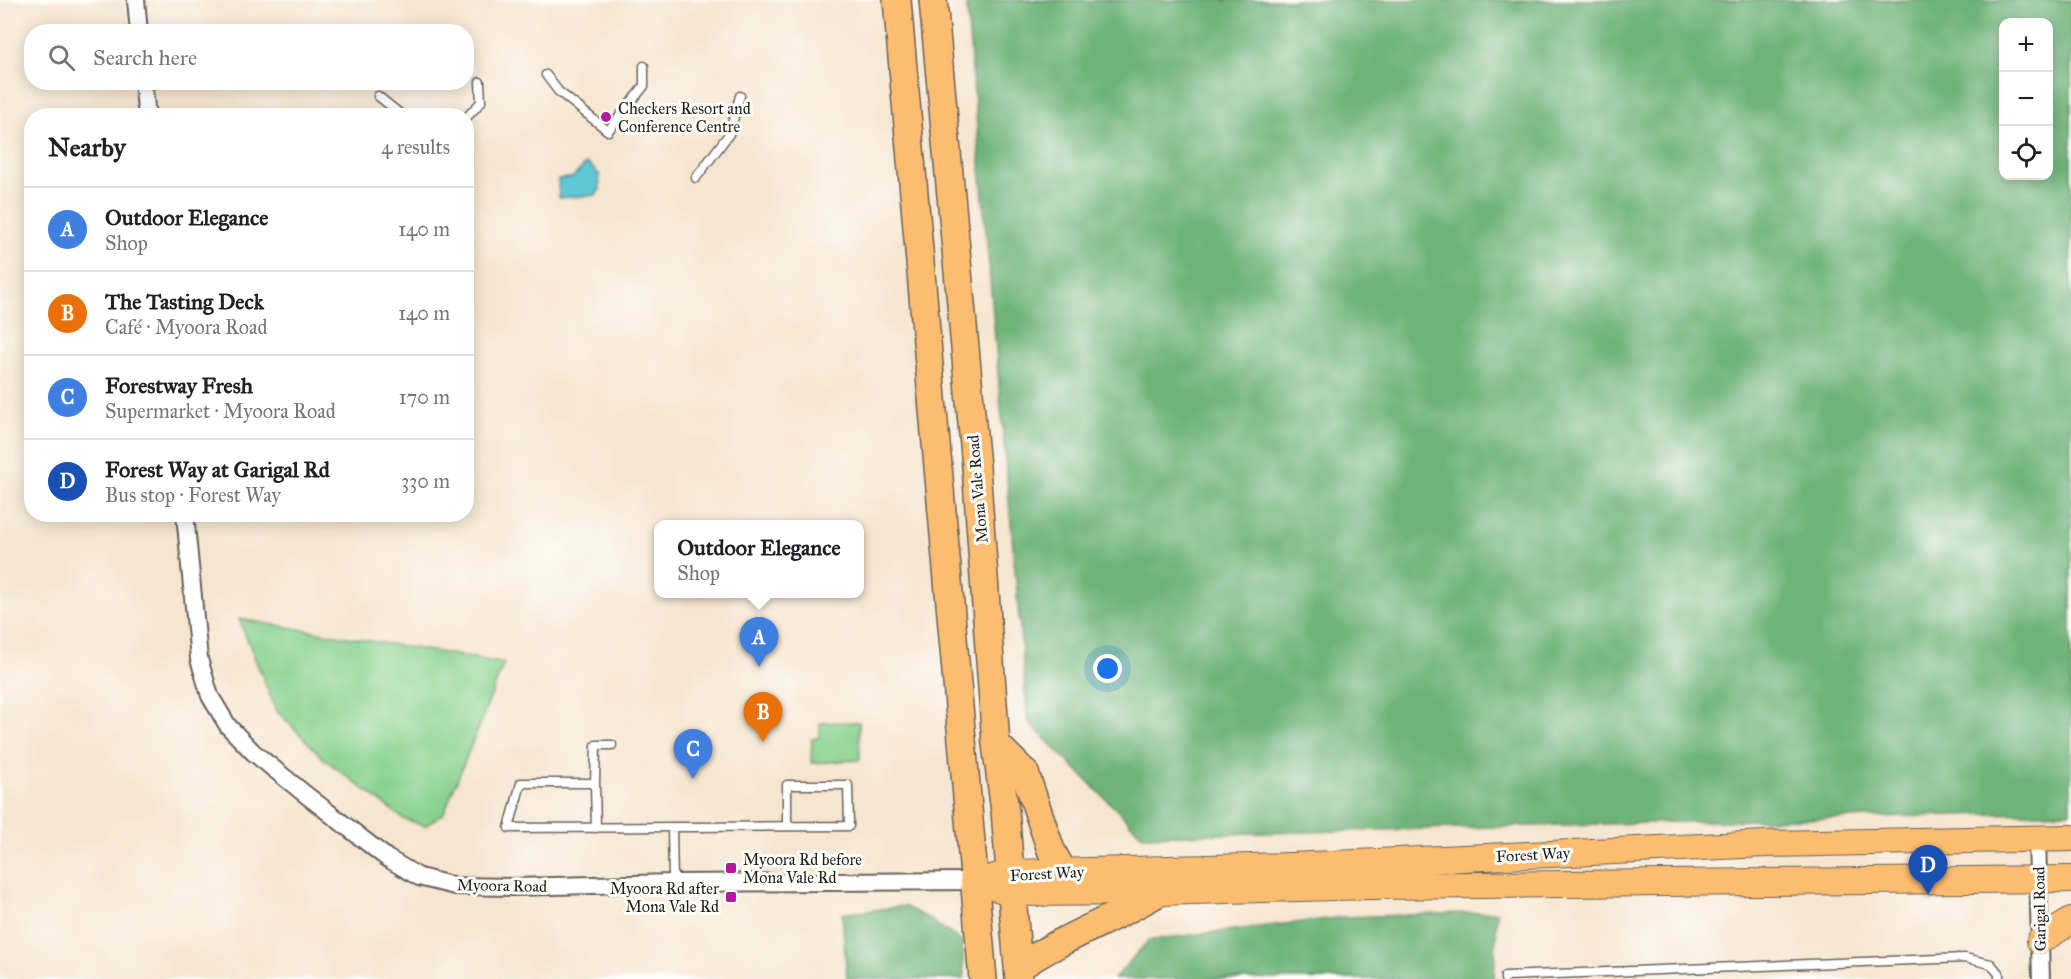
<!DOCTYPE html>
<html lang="en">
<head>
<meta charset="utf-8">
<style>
  body { margin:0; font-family:"IM FELL Great Primer",serif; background:#f6f6f6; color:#202124 }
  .controls { position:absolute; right:18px; top:18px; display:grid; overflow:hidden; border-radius:12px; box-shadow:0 3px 15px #0003 }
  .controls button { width:54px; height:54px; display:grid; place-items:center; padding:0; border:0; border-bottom:2px solid #e0e0e0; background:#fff; color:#202124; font:30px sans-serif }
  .you { position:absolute; left:1108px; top:669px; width:21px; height:21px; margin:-15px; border:4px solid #fff; border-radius:50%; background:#1a73e8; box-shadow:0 0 0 9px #1a73e833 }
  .badge { display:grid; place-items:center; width:39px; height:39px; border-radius:50%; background:#b5179e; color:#fff; font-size:20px; font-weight:700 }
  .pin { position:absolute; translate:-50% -50px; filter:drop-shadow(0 2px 3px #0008) }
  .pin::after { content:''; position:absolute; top:32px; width:21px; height:18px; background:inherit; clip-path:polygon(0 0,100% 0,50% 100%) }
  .popup { position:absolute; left:654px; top:520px; width:210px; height:78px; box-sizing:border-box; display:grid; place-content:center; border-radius:12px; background:#fff; filter:drop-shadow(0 2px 4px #0005); font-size:20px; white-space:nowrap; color:#757577 }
  .popup b { font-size:22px; color:#202124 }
  .popup::after { content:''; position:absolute; left:50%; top:100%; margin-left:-12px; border:12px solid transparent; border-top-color:#fff }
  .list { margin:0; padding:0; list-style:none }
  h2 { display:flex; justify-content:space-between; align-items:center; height:78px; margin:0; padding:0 24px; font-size:26px }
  h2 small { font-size:20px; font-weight:400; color:#757577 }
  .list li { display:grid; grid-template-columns:39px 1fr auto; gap:18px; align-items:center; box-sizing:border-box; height:84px; padding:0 24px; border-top:2px solid #e0e0e0 }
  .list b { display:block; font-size:22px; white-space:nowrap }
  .list p { margin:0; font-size:20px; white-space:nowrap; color:#757577 }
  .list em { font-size:20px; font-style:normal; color:#757577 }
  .icon { flex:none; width:33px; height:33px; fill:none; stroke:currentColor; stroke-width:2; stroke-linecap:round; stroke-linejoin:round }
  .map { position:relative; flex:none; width:2071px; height:979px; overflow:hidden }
  .search { position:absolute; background:#fff; box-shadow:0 3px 15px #0003; left:24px; top:24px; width:450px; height:66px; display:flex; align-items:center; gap:15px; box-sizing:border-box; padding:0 21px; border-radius:24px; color:#757577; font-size:22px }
  .panel { position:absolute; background:#fff; box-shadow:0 3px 15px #0003; left:24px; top:108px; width:450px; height:414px; border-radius:24px }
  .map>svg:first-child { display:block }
</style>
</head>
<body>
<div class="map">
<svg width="2071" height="979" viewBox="0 0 2071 979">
  <rect width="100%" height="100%" fill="#fdfcf7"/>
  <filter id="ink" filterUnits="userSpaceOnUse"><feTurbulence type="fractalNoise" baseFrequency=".0167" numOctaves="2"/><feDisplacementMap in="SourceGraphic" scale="12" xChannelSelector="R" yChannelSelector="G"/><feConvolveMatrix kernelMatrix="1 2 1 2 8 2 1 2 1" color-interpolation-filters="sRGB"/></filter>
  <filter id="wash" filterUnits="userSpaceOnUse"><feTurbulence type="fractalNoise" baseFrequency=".008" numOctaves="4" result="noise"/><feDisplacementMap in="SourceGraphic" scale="24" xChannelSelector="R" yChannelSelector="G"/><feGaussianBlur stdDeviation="1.35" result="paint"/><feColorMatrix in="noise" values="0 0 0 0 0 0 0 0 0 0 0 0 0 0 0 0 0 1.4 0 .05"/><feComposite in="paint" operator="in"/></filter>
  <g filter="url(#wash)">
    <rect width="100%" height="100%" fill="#f6e5cf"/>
    <path fill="#88d28f" stroke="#527756" stroke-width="1.5" d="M 239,619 L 504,663 L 444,813 L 425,826 L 404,819 L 324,759 L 276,710 Z
      M 859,722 L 860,760 L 811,763 L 812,739 L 817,738 L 820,735 L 820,723 Z"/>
    <path fill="#6eb47a" stroke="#45684b" stroke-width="1.5" fill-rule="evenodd" d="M 966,0 L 2071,0 L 2071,812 L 1143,836 L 1028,722 ZM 2004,22 L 2048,22 L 2048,176 L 2004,176 Z
      M 904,906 L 929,919 L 962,942 L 964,979 L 847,979 L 842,914 Z
      M 1497,912 L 1494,979 L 1114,979 L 1149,940 L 1344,917 Z"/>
    <path fill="#5dc8d6" stroke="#3c7279" stroke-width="1.5" d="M 587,163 L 599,174 L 600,189 L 596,195 L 559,198 L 558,179 L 572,178 Z"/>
  </g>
  <g filter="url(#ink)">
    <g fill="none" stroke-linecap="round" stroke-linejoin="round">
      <g stroke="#68625b" stroke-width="11">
        <path id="service" d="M 546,75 L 558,91 L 608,131 L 644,86 L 644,66
          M 378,96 L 403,116
          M 466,118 L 481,102 L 480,82
          M 696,178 L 729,134 L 740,96
          M 595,783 L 596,745 L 612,745
          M 672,827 L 673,883
          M 596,828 L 595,783 L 521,783 L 509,828 C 622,828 735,827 849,826 L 848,785 L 787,785 L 787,826
          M 1505,979 L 1505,976 L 1965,958 L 1991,964 L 1999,974 L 1999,979"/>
      </g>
      <g stroke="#68625b" stroke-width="20">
        <path id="minor" d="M 136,0 L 139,32
          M 143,82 L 147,116
          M 185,514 L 199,659 L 210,696 L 228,726 L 253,752 L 305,794 L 387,858 L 419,877 L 455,886 L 513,887 L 673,883 L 976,881
          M 2037,839 L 2041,979"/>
      </g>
      <g stroke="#68625b" stroke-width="28">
        <path id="primary" d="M 991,878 L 1010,873 L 1291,866 L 1766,844 L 2071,838
          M 976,881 L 1012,893 L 1159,892 L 1371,886 L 2071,879
          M 2040,941 L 2071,921"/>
      </g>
      <g stroke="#68625b" stroke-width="30">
        <path id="trunk" d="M 897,0 L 983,979
          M 933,0 L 976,467 L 996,744 L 1005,811 L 1019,979
          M 996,744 L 1025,773 L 1051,850 L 1063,872
          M 1018,968 C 1062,937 1113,920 1159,892"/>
      </g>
      <use href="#service" stroke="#fff" stroke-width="8"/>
      <use href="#minor" stroke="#fff" stroke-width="16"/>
      <use href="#primary" stroke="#fcbd6f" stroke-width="26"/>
      <use href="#trunk" stroke="#fcbd6f" stroke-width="27"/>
    </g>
  </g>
  <g fill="#b5179e" stroke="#fdfcf7" stroke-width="2">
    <circle cx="606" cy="117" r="6"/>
    <rect x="725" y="862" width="12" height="12" rx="3"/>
    <rect x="725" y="891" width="12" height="12" rx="3"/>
  </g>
  <g text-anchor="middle" stroke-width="6" stroke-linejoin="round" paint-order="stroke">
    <g font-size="16" fill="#1c1c1c" stroke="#fdfcf7" text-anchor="start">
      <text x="618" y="114">Checkers Resort and<tspan x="618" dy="18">Conference Centre</tspan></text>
      <text x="743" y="865">Myoora Rd before<tspan x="743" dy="18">Mona Vale Rd</tspan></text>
      <text x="719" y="894" text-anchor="end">Myoora Rd after<tspan x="719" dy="18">Mona Vale Rd</tspan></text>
    </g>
    <g font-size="16" fill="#1c1c1c" stroke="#fdfcf7">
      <text transform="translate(977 489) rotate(-95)" y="6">Mona Vale Road</text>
      <text transform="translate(1533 854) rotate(-3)" y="6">Forest Way</text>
      <text transform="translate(1047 873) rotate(-3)" y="6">Forest Way</text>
      <text transform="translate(502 885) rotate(1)" y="6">Myoora Road</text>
      <text transform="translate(2039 909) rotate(-91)" y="6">Garigal Road</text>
    </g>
  </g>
</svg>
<div class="controls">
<button>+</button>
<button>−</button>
<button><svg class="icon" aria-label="locate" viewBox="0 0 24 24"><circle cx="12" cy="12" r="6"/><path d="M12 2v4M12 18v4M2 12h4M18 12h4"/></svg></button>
</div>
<div class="you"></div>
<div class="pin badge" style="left:759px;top:667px;background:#3f7fe0">A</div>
<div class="popup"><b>Outdoor Elegance</b>Shop</div>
<div class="pin badge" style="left:763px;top:742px;background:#e8710a">B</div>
<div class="pin badge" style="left:693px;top:779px;background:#3f7fe0">C</div>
<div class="pin badge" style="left:1928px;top:895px;background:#1a4fb4">D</div>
<div class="search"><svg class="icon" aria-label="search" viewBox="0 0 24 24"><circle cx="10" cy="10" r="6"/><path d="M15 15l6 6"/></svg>Search here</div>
<section class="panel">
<h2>Nearby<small>4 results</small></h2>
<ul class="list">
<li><span class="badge" style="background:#3f7fe0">A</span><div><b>Outdoor Elegance</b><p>Shop</p></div><em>140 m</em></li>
<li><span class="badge" style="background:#e8710a">B</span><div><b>The Tasting Deck</b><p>Café · Myoora Road</p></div><em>140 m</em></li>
<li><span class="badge" style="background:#3f7fe0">C</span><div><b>Forestway Fresh</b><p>Supermarket · Myoora Road</p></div><em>170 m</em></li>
<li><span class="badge" style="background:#1a4fb4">D</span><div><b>Forest Way at Garigal Rd</b><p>Bus stop · Forest Way</p></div><em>330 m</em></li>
</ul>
</section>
</div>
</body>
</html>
